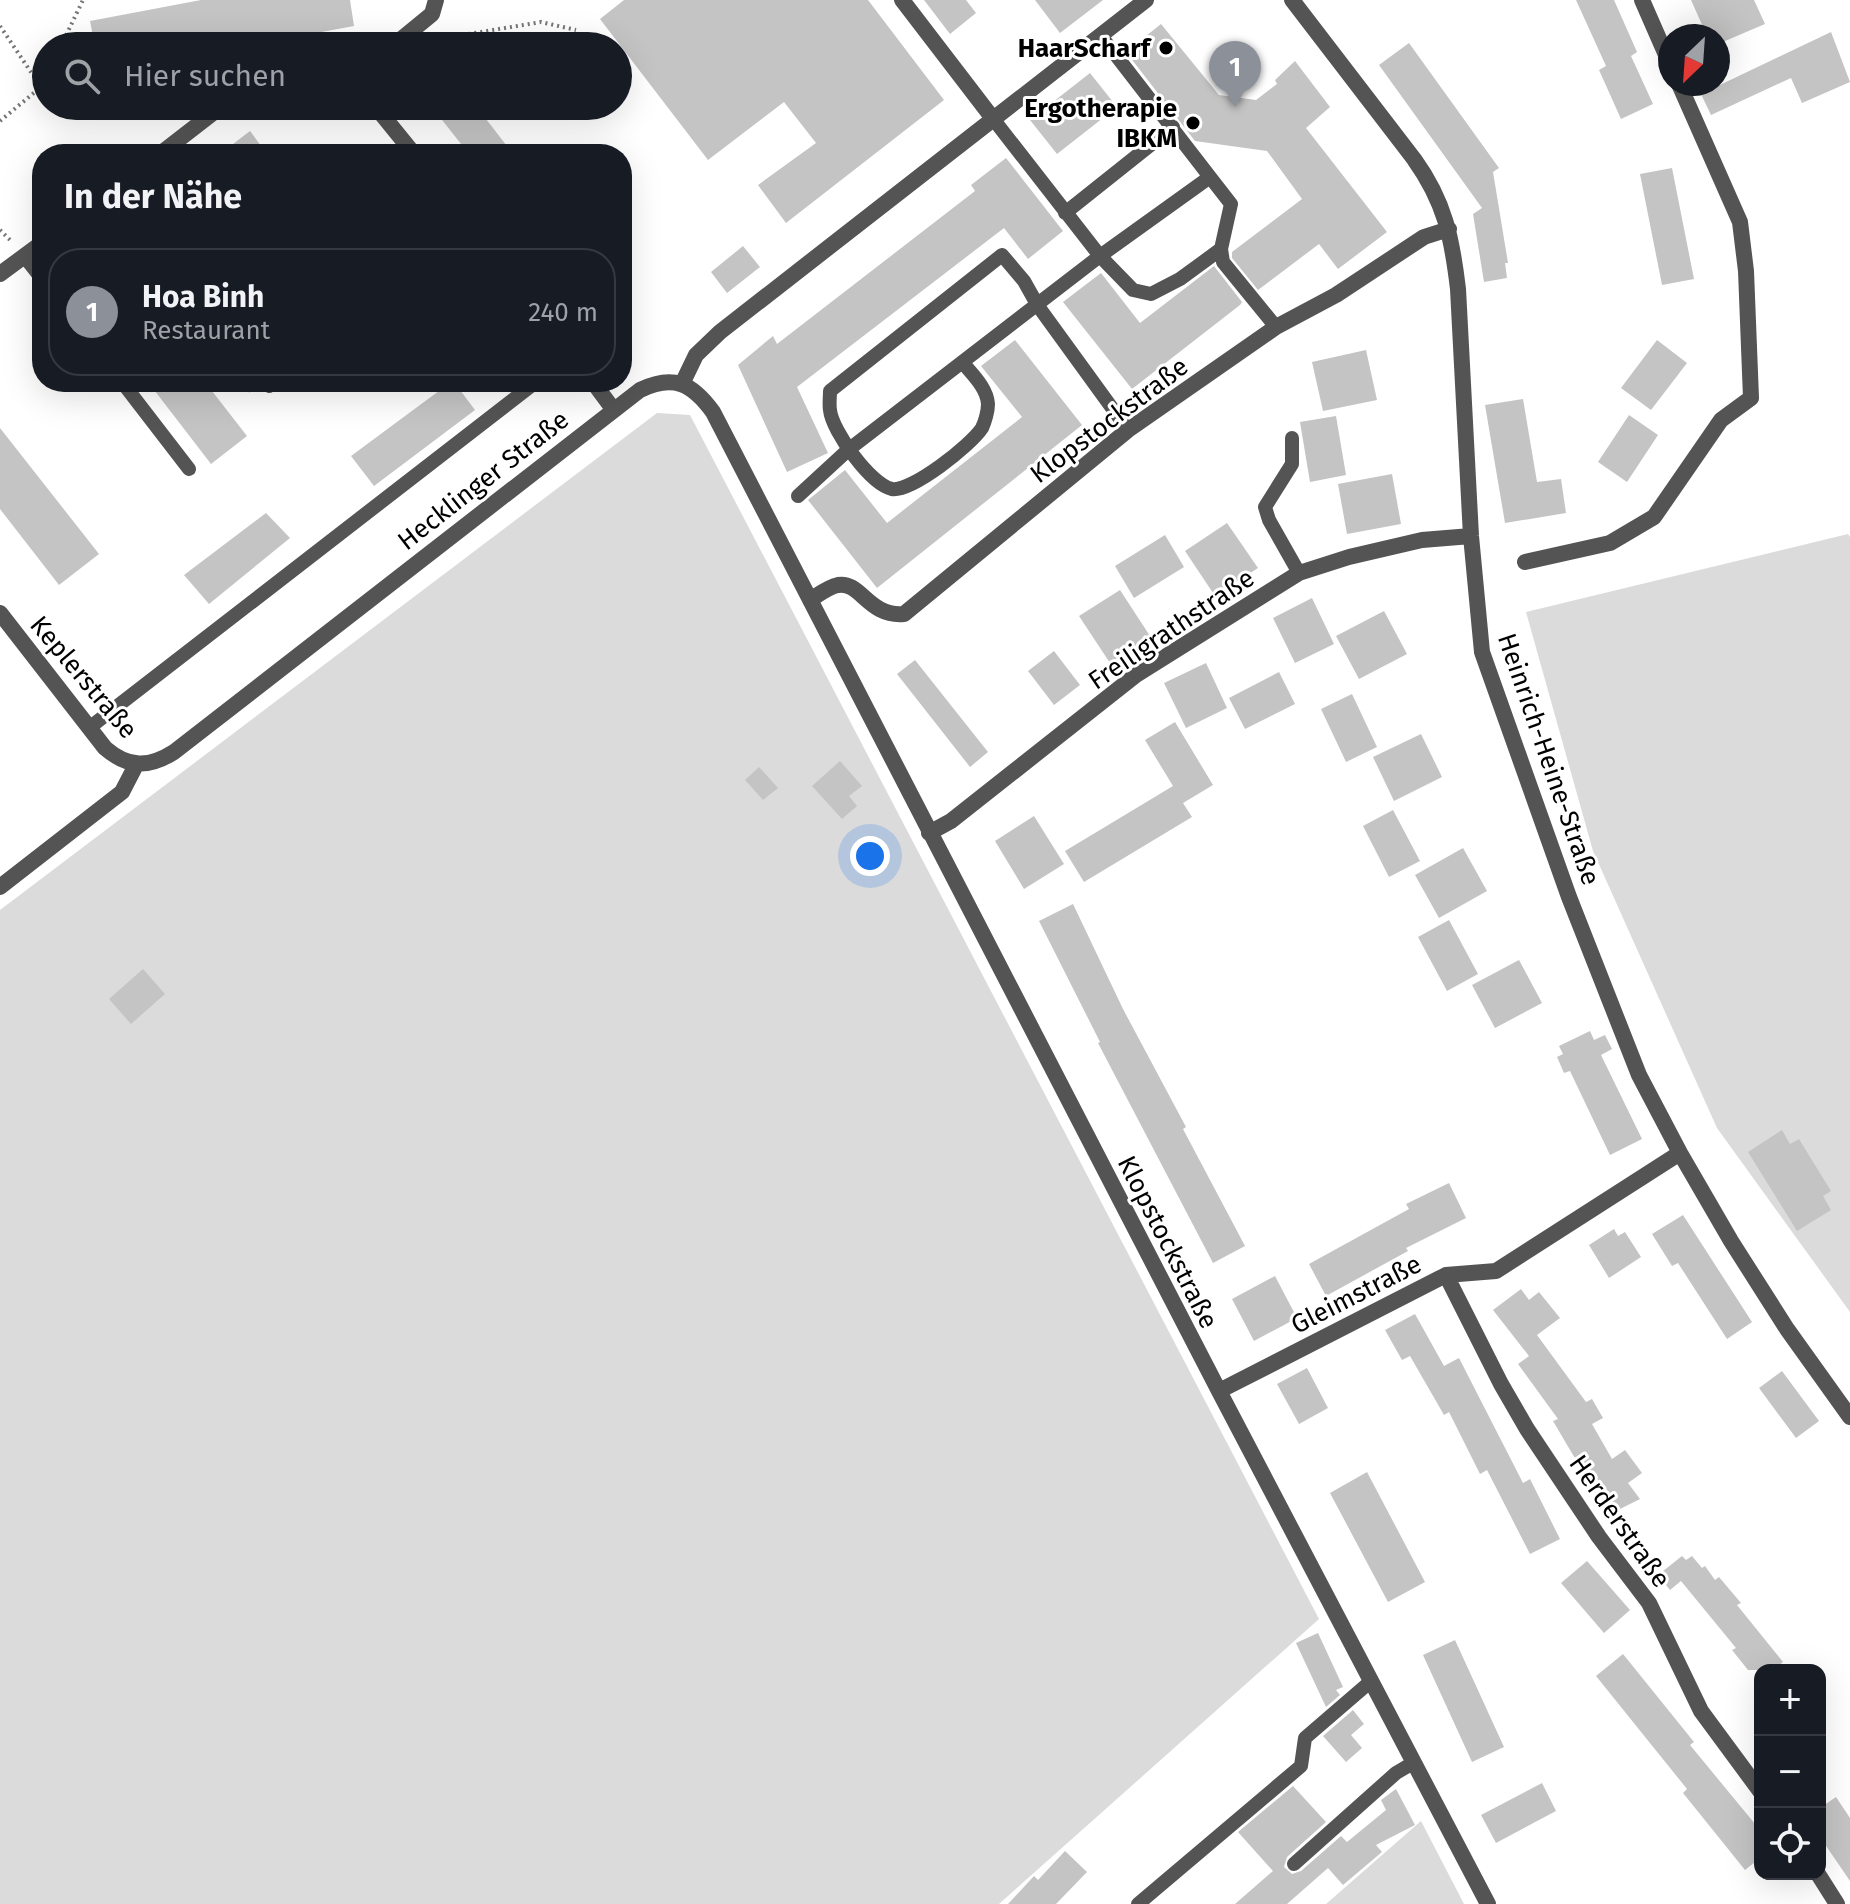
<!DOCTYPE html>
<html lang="de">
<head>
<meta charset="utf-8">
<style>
  body { margin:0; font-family:"Fira Sans",sans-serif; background:#20242c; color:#f1f3f6 }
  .controls { position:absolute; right:24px; bottom:24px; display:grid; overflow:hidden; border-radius:16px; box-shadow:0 8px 32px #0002 }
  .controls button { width:72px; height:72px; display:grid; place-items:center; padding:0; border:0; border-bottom:2px solid #363941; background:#171b24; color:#f1f3f6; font:40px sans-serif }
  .compass { position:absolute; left:1658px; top:24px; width:72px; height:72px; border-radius:50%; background:#171b24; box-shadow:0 8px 32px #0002; rotate:205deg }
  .you { position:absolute; left:870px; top:856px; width:28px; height:28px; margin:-20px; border:6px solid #fff; border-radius:50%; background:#1a73e8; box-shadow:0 0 0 12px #1a73e833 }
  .badge { display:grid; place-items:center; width:52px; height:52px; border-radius:50%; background:#8c9099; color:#fff; font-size:26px; font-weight:700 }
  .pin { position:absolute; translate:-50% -66px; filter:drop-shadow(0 2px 4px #0008) }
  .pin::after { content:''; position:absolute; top:42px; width:28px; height:24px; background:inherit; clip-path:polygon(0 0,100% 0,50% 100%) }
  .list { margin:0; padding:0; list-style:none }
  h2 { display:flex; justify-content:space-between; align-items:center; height:104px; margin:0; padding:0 32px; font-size:34px }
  h2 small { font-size:26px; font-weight:400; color:#9ea1a6 }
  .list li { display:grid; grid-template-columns:52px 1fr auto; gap:24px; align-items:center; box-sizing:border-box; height:128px; margin:0 16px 16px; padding:0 16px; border:2px solid #363941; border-radius:32px }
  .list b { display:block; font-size:30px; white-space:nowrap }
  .list p { margin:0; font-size:26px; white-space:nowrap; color:#9ea1a6 }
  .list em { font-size:26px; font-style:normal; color:#9ea1a6 }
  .icon { flex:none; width:44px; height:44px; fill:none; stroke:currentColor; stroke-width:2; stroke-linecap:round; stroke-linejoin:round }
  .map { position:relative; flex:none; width:1850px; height:1904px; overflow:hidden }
  .search { position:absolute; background:#171b24; box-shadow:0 8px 32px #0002; left:32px; top:32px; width:600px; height:88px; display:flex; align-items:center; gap:20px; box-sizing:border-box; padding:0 28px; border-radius:44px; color:#9ea1a6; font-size:30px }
  .panel { position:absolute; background:#171b24; box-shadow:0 8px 32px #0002; left:32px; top:144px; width:600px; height:248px; border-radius:32px }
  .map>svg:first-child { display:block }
</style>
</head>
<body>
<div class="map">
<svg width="1850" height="1904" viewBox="0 0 1850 1904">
  <rect width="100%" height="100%" fill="#fff"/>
  <path fill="#dbdbdb" d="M 657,413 L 690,415 L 1319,1619 L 999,1904 L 0,1904 L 0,910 Z
    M 1848,534 L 1850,537 L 1850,1312 L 1717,1128 L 1593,851 L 1526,612 Z
    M 1421,1821 L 1464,1904 L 1326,1904 Z"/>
  <path fill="#c4c4c4" d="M 201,0 L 350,0 L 354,26 L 251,45 L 250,39 L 213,46 L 95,46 L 90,21 Z
    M 624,0 L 868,0 L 944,100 L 786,223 L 758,185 L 816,143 L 784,102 L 708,160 L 600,19 Z
    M 924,0 L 966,0 L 976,13 L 950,34 Z
    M 1035,0 L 1103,0 L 1060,33 Z
    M 1576,0 L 1614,0 L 1637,52 L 1631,56 L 1653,104 L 1621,119 L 1599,70 L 1606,66 Z
    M 1691,0 L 1754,0 L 1765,24 L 1718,44 L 1718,36 L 1707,36 Z
    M 1161,24 L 1219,95 L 1256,100 L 1277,84 L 1275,80 L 1295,61 L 1330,107 L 1306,128 L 1387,232 L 1338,269 L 1319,244 L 1258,290 L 1232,258 L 1232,252 L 1302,199 L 1267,151 L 1195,141 L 1126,52 Z
    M 1831,32 L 1850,82 L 1802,103 L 1791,78 L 1711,115 L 1701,94 Z
    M 1409,43 L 1499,168 L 1493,172 L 1508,263 L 1505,263 L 1507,278 L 1484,282 L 1473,214 L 1482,208 L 1379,65 Z
    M 1090,73 L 1117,107 L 1057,154 L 1030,120 Z
    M 431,106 L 476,106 L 513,154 L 469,154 Z
    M 250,131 L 267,154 L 220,154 Z
    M 1006,158 L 1063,231 L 1028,259 L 1004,228 L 797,387 L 828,453 L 787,472 L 738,365 L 773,336 L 777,344 L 975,191 L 971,185 Z
    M 1672,168 L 1694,279 L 1662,285 L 1640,174 Z
    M 743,246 L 760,267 L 727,293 L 711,272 Z
    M 1214,266 L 1242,302 L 1240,305 L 1132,389 L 1063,302 L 1101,273 L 1140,323 Z
    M 1015,340 L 1082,425 L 877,588 L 808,500 L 845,470 L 887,523 L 1022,417 L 981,366 Z
    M 1657,340 L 1687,363 L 1651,410 L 1621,388 Z
    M 1366,350 L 1377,400 L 1323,411 L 1312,362 Z
    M 148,382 L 205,382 L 247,436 L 211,464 Z
    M 451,382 L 454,382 L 475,410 L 374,486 L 351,456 Z
    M 1523,399 L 1537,482 L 1561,479 L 1566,513 L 1505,523 L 1485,405 Z
    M 1629,415 L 1658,435 L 1627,482 L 1598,462 Z
    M 1336,416 L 1346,475 L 1310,482 L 1300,422 Z
    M 0,428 L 99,554 L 59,585 L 0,509 Z
    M 1392,474 L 1401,524 L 1347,534 L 1338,484 Z
    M 266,513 L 290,538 L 209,604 L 184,575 Z
    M 1227,523 L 1258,568 L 1215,596 L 1185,551 Z
    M 1165,535 L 1184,567 L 1134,598 L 1115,566 Z
    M 1120,590 L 1150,636 L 1110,663 L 1079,616 Z
    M 1312,598 L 1334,644 L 1295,663 L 1273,618 Z
    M 1384,611 L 1407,654 L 1359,679 L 1336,636 Z
    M 1054,651 L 1080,685 L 1054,705 L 1028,671 Z
    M 915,660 L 988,752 L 970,767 L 897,674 Z
    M 1206,663 L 1227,708 L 1186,728 L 1164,683 Z
    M 1279,672 L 1295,704 L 1245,729 L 1229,698 Z
    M 1352,694 L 1377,747 L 1346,762 L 1321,709 Z
    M 1175,722 L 1213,785 L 1183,803 L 1192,817 L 1084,882 L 1065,851 L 1173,786 L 1145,740 Z
    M 1421,734 L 1442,777 L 1394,801 L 1373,757 Z
    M 840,761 L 862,786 L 849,796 L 857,806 L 842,819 L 812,786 Z
    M 759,767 L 778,788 L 763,800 L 745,780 Z
    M 1393,810 L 1420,861 L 1389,877 L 1363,826 Z
    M 1034,816 L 1064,864 L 1024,889 L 995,841 Z
    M 1463,848 L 1487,891 L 1439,918 L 1415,875 Z
    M 1073,904 L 1123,1009 L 1186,1127 L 1183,1129 L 1245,1246 L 1213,1263 L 1098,1043 L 1100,1042 L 1039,921 Z
    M 1449,920 L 1478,974 L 1447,991 L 1418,937 Z
    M 1519,960 L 1542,1003 L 1495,1028 L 1472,985 Z
    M 143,969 L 165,994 L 131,1024 L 109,999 Z
    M 1590,1031 L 1594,1040 L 1605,1035 L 1612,1049 L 1601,1055 L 1642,1139 L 1610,1155 L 1570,1071 L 1564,1073 L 1557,1057 L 1563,1054 L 1559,1046 Z
    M 1782,1130 L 1790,1144 L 1799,1139 L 1831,1191 L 1823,1196 L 1831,1210 L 1797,1231 L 1748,1152 Z
    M 1449,1183 L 1466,1218 L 1406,1248 L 1408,1251 L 1326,1296 L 1309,1264 L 1409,1209 L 1406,1204 Z
    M 1683,1215 L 1752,1322 L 1727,1339 L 1678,1263 L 1672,1266 L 1652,1234 Z
    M 1614,1229 L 1618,1236 L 1625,1232 L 1641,1257 L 1609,1278 L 1589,1245 Z
    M 1275,1276 L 1297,1318 L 1254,1341 L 1232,1299 Z
    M 1521,1289 L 1529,1300 L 1539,1292 L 1560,1318 L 1537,1335 L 1586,1402 L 1592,1399 L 1603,1418 L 1592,1424 L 1612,1459 L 1625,1450 L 1642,1473 L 1628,1483 L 1640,1499 L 1614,1512 L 1573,1455 L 1553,1421 L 1558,1419 L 1518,1364 L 1529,1356 L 1493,1310 Z
    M 1415,1314 L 1444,1366 L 1459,1358 L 1523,1483 L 1530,1479 L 1560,1539 L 1530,1554 L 1487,1470 L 1480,1474 L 1449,1412 L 1444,1415 L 1410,1356 L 1402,1360 L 1385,1330 Z
    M 1307,1368 L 1328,1408 L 1299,1424 L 1277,1384 Z
    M 1782,1371 L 1819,1421 L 1796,1438 L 1759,1388 Z
    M 1367,1472 L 1425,1582 L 1388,1602 L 1330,1493 Z
    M 1682,1556 L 1686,1560 L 1692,1556 L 1702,1568 L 1705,1566 L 1715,1580 L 1719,1577 L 1741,1603 L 1737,1605 L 1783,1662 L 1773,1670 L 1748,1670 L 1732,1650 L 1736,1648 L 1681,1581 L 1670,1590 L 1658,1575 Z
    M 1587,1561 L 1630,1610 L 1604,1633 L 1561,1583 Z
    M 1318,1633 L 1343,1687 L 1336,1690 L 1340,1695 L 1326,1707 L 1296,1643 Z
    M 1455,1640 L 1504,1747 L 1472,1762 L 1423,1655 Z
    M 1623,1654 L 1694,1742 L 1690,1745 L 1760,1830 L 1760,1858 L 1745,1870 L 1683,1793 L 1687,1789 L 1596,1676 Z
    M 1353,1710 L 1364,1724 L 1351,1735 L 1362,1748 L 1346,1762 L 1323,1736 Z
    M 1542,1783 L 1556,1811 L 1496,1843 L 1481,1815 Z
    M 1293,1786 L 1326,1822 L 1287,1857 L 1284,1867 L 1292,1874 L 1301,1871 L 1341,1836 L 1347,1842 L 1386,1810 L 1381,1800 L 1396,1789 L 1415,1825 L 1376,1845 L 1382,1852 L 1343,1885 L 1328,1868 L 1287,1904 L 1235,1904 L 1273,1871 L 1238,1832 Z
    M 1836,1797 L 1850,1818 L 1850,1881 L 1820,1837 L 1820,1808 Z
    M 1065,1851 L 1087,1872 L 1056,1904 L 1008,1904 L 1034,1876 L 1038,1880 Z"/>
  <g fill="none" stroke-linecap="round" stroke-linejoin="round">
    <path stroke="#767676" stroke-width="4" stroke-dasharray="2 4" stroke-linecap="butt" d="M 0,26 L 41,87 L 46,86
      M 433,40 L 541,22 L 576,30
      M 61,46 L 83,0
      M 0,121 L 41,87 L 46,77
      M 0,230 L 12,242
      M 241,382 L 251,391"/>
    <path stroke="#545454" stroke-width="14" d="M 1101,36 L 1210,177
      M 1065,213 L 1173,127
      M 1221,249 L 1223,262 L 1276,327
      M 24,256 L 42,279
      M 963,363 C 973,375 987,388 988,404 C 988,411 985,422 982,428 C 971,445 912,492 892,489 C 871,485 832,431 830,410 C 829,404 830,397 830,391 L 1002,255 L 1024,281 L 1038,306 L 1128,430
      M 122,382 L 189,469
      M 269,386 L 274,382
      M 1292,438 L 1292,464 L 1265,507 L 1269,520 L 1299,573
      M 798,496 L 848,450 L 1100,256 L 1210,177 L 1231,204 L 1221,249 L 1180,279 L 1151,294 L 1133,290 L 1100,256 L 994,120
      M 89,728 L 536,382
      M 1294,1864 L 1396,1773 L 1413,1763
      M 1138,1904 L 1301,1766 L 1305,1738 L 1370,1682"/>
    <path stroke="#545454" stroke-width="16" d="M 902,0 L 994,120
      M 1292,0 L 1414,159 C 1445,202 1452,238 1458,289 L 1471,536 L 1482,652 L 1569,897 L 1639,1075 L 1680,1153 L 1731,1241 L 1787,1329 L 1850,1417
      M 1642,0 L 1670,64
      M 393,46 L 432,14 L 436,0
      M 375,106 L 414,154
      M 160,154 L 222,106
      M 0,274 L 42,243
      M 593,382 L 613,409
      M 682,384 L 696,355 L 720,332 L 1146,0
      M 1525,562 L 1610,543 L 1654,517 L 1721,420 L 1751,398 L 1746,271 L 1740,222 L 1679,84
      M 810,600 C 818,595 828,587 838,585 C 861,581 868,617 904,614 L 1128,430 L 1276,327 L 1336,295 L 1424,237 L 1449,229
      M 0,613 L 105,748 C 128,768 149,768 174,752 L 640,390 C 673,374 692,383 713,412 L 1219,1391 L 1488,1904
      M 929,833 L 951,821 L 1136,675 L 1299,573 L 1349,557 L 1422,540 L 1471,536
      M 0,887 L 122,792 L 136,765
      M 1446,1275 L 1501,1384 L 1527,1429 L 1599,1537 L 1649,1603 L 1701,1711 L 1760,1791
      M 1219,1391 L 1446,1275 L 1496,1271 L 1680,1153
      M 1818,1874 L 1837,1904"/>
  </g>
  <g fill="#000" stroke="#fff" stroke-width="3">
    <circle cx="1166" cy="48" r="8"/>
    <circle cx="1193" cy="123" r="8"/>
  </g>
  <g text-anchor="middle" stroke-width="6" stroke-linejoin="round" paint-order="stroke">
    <g font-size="26" font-weight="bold" fill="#000" stroke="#fff" text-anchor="end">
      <text x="1150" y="57">HaarScharf</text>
      <text x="1177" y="117">Ergotherapie<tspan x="1177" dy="30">IBKM</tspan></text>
    </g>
    <g font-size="26" fill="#000" stroke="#fff">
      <text transform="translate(1109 420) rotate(-37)" y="9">Klopstockstraße</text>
      <text transform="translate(483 480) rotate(-38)" y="9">Hecklinger Straße</text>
      <text transform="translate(1171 629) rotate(-34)" y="9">Freiligrathstraße</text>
      <text transform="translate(84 677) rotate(50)" y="9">Keplerstraße</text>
      <text transform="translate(1549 759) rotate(71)" y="9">Heinrich-Heine-Straße</text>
      <text transform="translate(1168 1242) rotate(63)" y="9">Klopstockstraße</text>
      <text transform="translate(1356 1294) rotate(-27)" y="9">Gleimstraße</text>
      <text transform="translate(1620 1521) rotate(55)" y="9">Herderstraße</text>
    </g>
  </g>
</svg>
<div class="controls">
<button>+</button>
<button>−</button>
<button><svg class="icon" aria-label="locate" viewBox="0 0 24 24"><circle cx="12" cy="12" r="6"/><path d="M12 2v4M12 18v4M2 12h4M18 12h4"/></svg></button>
</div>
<svg class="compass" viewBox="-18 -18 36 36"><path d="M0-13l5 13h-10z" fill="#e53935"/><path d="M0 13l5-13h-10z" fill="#9ea1a6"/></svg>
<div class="you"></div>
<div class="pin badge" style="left:1235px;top:107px">1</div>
<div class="search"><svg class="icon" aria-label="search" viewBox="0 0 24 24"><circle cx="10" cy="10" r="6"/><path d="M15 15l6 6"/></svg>Hier suchen</div>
<section class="panel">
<h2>In der Nähe<small></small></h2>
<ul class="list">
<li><span class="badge">1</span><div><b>Hoa Binh</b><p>Restaurant</p></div><em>240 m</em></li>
</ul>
</section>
</div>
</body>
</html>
